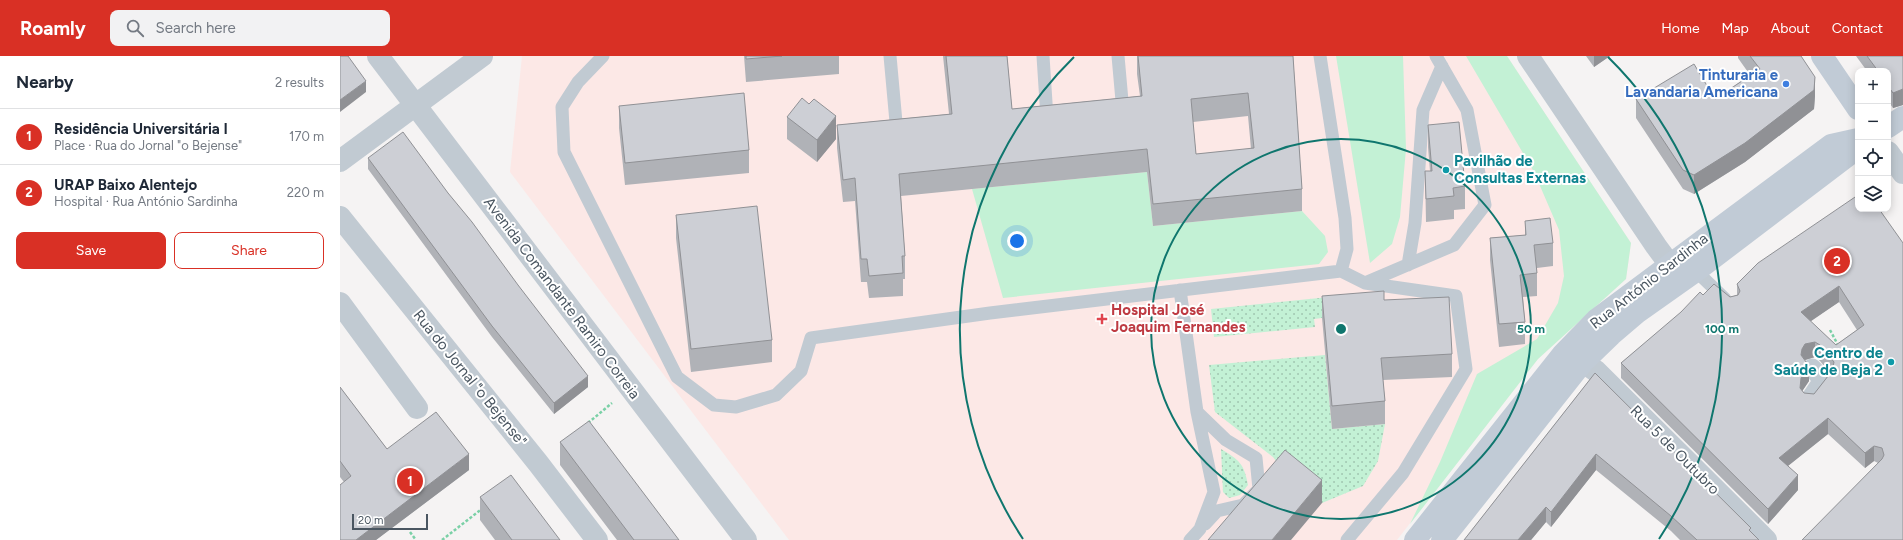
<!DOCTYPE html>
<html lang="en">
<head>
<meta charset="utf-8">
<style>
  body { margin:0; font-family:Figtree,sans-serif; background:#f2f2f3; color:#1f2937 }
  .controls { position:absolute; right:12px; top:12px; display:grid; overflow:hidden; border-radius:8px; box-shadow:0 2px 10px #0003 }
  .controls button { width:36px; height:36px; display:grid; place-items:center; padding:0; border:0; border-bottom:1px solid #e0e1e3; background:#fff; color:#1f2937; font:20px sans-serif }
  .scale { position:absolute; left:12px; bottom:10px; width:76px; box-sizing:border-box; padding-left:4px; border:2px solid #4a5661; border-top:0; font-size:11px; line-height:14px; white-space:nowrap; color:#4a5661; -webkit-text-stroke:3px #fff; paint-order:stroke }
  .you { position:absolute; left:677px; top:185px; width:14px; height:14px; margin:-10px; border:3px solid #fff; border-radius:50%; background:#1a73e8; box-shadow:0 0 0 6px #1a73e833 }
  .badge { display:grid; place-items:center; width:26px; height:26px; border-radius:50%; background:#d93025; color:#fff; font-size:13px; font-weight:700 }
  .pin { position:absolute; translate:-50% -50%; border:2px solid #fff; box-shadow:0 1px 4px #0006 }
  .list { margin:0; padding:0; list-style:none }
  h2 { display:flex; justify-content:space-between; align-items:center; height:52px; margin:0; padding:0 16px; font-size:17px }
  h2 small { font-size:13px; font-weight:400; color:#747a83 }
  .list li { display:grid; grid-template-columns:26px 1fr auto; gap:12px; align-items:center; box-sizing:border-box; height:56px; padding:0 16px; border-top:1px solid #e0e1e3 }
  .list b { display:block; font-size:15px; white-space:nowrap }
  .list p { margin:0; font-size:13px; white-space:nowrap; color:#747a83 }
  .list em { font-size:13px; font-style:normal; color:#747a83 }
  .actions { display:flex; gap:8px; padding:12px 16px }
  .actions a { flex:1; padding:9px 0; border:1px solid #d93025; border-radius:8px; text-align:center; font-size:14px; color:#d93025 }
  .actions .main { background:#d93025; color:#fff }
  .icon { flex:none; width:22px; height:22px; fill:none; stroke:currentColor; stroke-width:2; stroke-linecap:round; stroke-linejoin:round }
  .map { position:relative; flex:none; width:1563px; height:484px; overflow:hidden }
  header { display:flex; align-items:center; gap:24px; box-sizing:border-box; height:56px; padding:0 20px; background:#d93025; color:#fff }
  header strong { font-size:19px }
  nav { display:flex; gap:22px; margin-inline-start:auto; font-size:14px }
  .search { width:280px; height:36px; background:#f2f2f3; display:flex; align-items:center; gap:10px; box-sizing:border-box; padding:0 14px; border-radius:8px; color:#747a83; font-size:15px }
  main { display:flex }
  aside { flex:1; background:#fff }
  .map>svg:first-child { display:block }
</style>
</head>
<body>
<header>
<strong>Roamly</strong>
<div class="search"><svg class="icon" aria-label="search" viewBox="0 0 24 24"><circle cx="10" cy="10" r="6"/><path d="M15 15l6 6"/></svg>Search here</div>
<nav><a>Home</a><a>Map</a><a>About</a><a>Contact</a></nav>
</header>
<main>
<aside>
<h2>Nearby<small>2 results</small></h2>
<ul class="list">
<li><span class="badge">1</span><div><b>Residência Universitária I</b><p>Place · Rua do Jornal &quot;o Bejense&quot;</p></div><em>170 m</em></li>
<li><span class="badge">2</span><div><b>URAP Baixo Alentejo</b><p>Hospital · Rua António Sardinha</p></div><em>220 m</em></li>
</ul>
<div class="actions"><a class="main">Save</a><a>Share</a></div>
</aside>
<div class="map">
<svg width="1563" height="484" viewBox="0 0 1563 484">
  <defs>
    <pattern id="grass-dots" width="8" height="8" patternUnits="userSpaceOnUse"><rect width="8" height="8" fill="#c3f1d5"/><path d="M2 2h.1M6 6h.1" fill="none" stroke="#a0c6b0" stroke-width="1.8" stroke-linecap="round"/></pattern>
  </defs>
  <rect width="100%" height="100%" fill="#f5f3f3"/>
  <path fill="#fce8e6" d="M 182,0 L 1167,0 L 1291,187 L 1286,223 L 1198,303 L 1057,484 L 449,484 L 170,116 Z"/>
  <path fill="url(#grass-dots)" d="M 989,241 L 982,262 L 974,263 L 975,271 L 874,281 L 871,253 Z
    M 985,299 L 992,373 L 1045,368 L 1038,405 L 1023,430 L 982,447 L 945,417 L 933,401 L 875,356 L 869,309 Z
    M 881,393 C 899,404 904,407 908,429 L 900,439 L 889,442 L 883,436 Z"/>
  <path fill="#c3f1d5" d="M 996,0 L 1063,0 L 1066,93 L 1060,161 L 1052,188 L 1030,207 Z
    M 1126,0 L 1167,0 L 1291,187 L 1286,223 L 1198,303 L 1070,468 L 1100,406 L 1137,318 L 1197,283 L 1218,247 L 1224,220 L 1219,174 L 1194,116 Z
    M 807,116 L 813,170 L 962,155 L 985,180 L 988,196 L 979,208 L 663,242 L 632,133 Z"/>
  <g fill="none" stroke-linecap="round" stroke-linejoin="round">
    <path stroke="#7ad0a6" stroke-width="2.5" stroke-dasharray="3 2" stroke-linecap="butt" d="M 1490,274 L 1498,289
      M 248,367 L 272,347
      M 70,476 L 76,484
      M 102,484 L 143,452"/>
    <path stroke="#c1cad2" stroke-width="13" d="M 263,0 L 238,26 L 222,51 L 224,96 L 337,321 L 374,349 L 396,351 L 436,339 L 461,315 L 471,282 L 650,257 L 1001,215 L 1007,193 L 1005,162 L 980,0
      M 550,0 L 557,77
      M 703,0 L 707,62 L 710,62
      M 778,0 L 783,56 L 780,56
      M 1068,209 L 1075,167 L 1083,54 L 1102,10
      M 1001,215 L 1025,227 L 1116,240 L 1126,313 L 1063,417 L 1007,484
      M 1356,215 L 1385,243
      M 1025,227 L 1114,189 L 1145,149 L 1127,54 L 1096,0
      M 840,234 L 857,356 L 874,436 L 860,473 L 850,484
      M 857,356 L 886,384 L 916,402 L 919,433 L 903,449 L 877,455 L 865,468"/>
    <path stroke="#c1cad2" stroke-width="19" d="M 1470,343 L 1483,324 L 1472,312"/>
    <path stroke="#c1cad2" stroke-width="22" d="M 38,0 L 406,484
      M 1188,0 L 1316,190 L 1341,224
      M 1548,96 L 1563,117
      M 0,105 L 142,0
      M 0,161 L 198,407 L 257,484
      M 0,247 L 77,352
      M 1243,306 L 1256,315 L 1426,484"/>
    <path stroke="#c1cbd6" stroke-width="22" d="M 1482,0 L 1518,53
      M 1548,71 L 1563,61
      M 1075,484 L 1222,299 L 1257,263 L 1491,89 L 1518,83
      M 1102,484 L 1243,306 L 1271,279 L 1298,256 L 1356,215 L 1518,92"/>
  </g>
  <path fill="#b0b2b7" fill-rule="evenodd" d="M 404,0 L 499,0 L 499,18 L 406,26 Z
    M 603,0 L 667,0 L 672,53 L 800,40 L 797,18 L 797,0 L 953,0 L 962,133 L 962,155 L 813,170 L 807,116 L 561,140 L 565,200 L 565,223 L 563,223 L 563,240 L 529,242 L 527,226 L 521,226 L 515,145 L 503,146 L 497,92 L 497,69 L 609,58 ZM 908,60 L 911,93 L 856,98 L 853,66 Z
    M 1246,0 L 1270,0 L 1254,11 Z
    M 1398,0 L 1461,0 L 1475,40 L 1474,53 L 1405,106 L 1354,138 L 1343,133 L 1296,62 L 1296,43 L 1375,43 L 1410,19 L 1398,2 Z
    M 1516,0 L 1563,0 L 1563,49 L 1553,52 L 1548,45 L 1548,15 L 1527,15 Z
    M 279,50 L 409,94 L 409,117 L 285,129 L 279,72 Z
    M 447,61 L 496,83 L 477,106 L 447,83 Z
    M 1088,69 L 1125,130 L 1125,153 L 1114,154 L 1114,163 L 1086,166 L 1085,115 L 1090,115 L 1088,91 Z
    M 28,102 L 248,331 L 214,358 L 152,281 L 28,113 Z
    M 336,159 L 432,284 L 432,306 L 351,316 L 336,182 Z
    M 1185,165 L 1213,187 L 1213,210 L 1197,212 L 1197,240 L 1183,241 L 1185,266 L 1185,288 L 1159,291 L 1150,204 L 1150,182 L 1185,179 Z
    M 1563,187 L 1563,484 L 1538,407 L 1534,405 L 1525,412 L 1488,378 L 1448,410 L 1458,434 L 1428,468 L 1281,322 L 1281,307 L 1363,239 L 1390,241 L 1397,239 L 1397,228 ZM 1499,246 L 1517,274 L 1496,289 L 1470,265 ZM 1475,301 L 1480,305 L 1490,317 L 1474,338 L 1464,337 L 1462,335 L 1469,325 L 1465,304 Z
    M 982,240 L 1044,244 L 1112,298 L 1112,321 L 1043,324 L 1045,345 L 1045,368 L 992,373 L 982,262 Z
    M 1255,317 L 1411,476 L 1419,484 L 1340,484 L 1331,475 L 1256,414 L 1211,471 L 1206,466 L 1191,484 L 1124,484 Z
    M 0,331 L 47,393 L 129,414 L 36,484 L 0,484 L 4,426 L 0,421 Z
    M 220,386 L 339,484 L 277,484 L 220,409 Z
    M 140,441 L 220,484 L 155,484 L 140,464 Z"/>
  <path fill="#909195" d="M 1254,0 L 1270,0 L 1254,11 Z
    M 1475,21 L 1475,40 L 1474,53 L 1405,106 L 1354,138 L 1354,119 Z
    M 26,25 L 26,36 L 0,56 L 0,44 Z
    M 1563,33 L 1563,49 L 1553,52 L 1553,37 Z
    M 496,60 L 496,83 L 477,106 L 477,84 Z
    M 1499,230 L 1499,246 L 1461,272 L 1461,256 Z
    M 1475,286 L 1475,301 L 1465,304 L 1461,299 L 1462,293 L 1465,288 Z
    M 1469,310 L 1469,325 L 1461,337 L 1460,332 L 1461,322 Z
    M 248,320 L 248,331 L 214,358 L 214,347 Z
    M 1488,362 L 1488,378 L 1439,417 L 1439,402 Z
    M 1534,390 L 1534,405 L 1525,412 L 1525,397 Z
    M 129,398 L 129,414 L 36,484 L 16,484 Z
    M 1256,398 L 1256,414 L 1211,471 L 1211,456 Z
    M 1458,419 L 1458,434 L 1428,468 L 1428,453 Z
    M 982,424 L 982,447 L 951,484 L 932,484 Z
    M 1206,451 L 1206,466 L 1191,484 L 1178,484 Z"/>
  <path fill="#cdcfd5" stroke="#909195" fill-rule="evenodd" d="M 0,0 L 8,0 L 26,25 L 0,44 Z
    M 406,0 L 442,0 L 406,3 Z
    M 606,0 L 667,0 L 672,53 L 802,40 L 798,0 L 953,0 L 962,133 L 813,148 L 807,93 L 559,118 L 565,200 L 562,200 L 563,217 L 529,220 L 527,203 L 521,203 L 515,122 L 503,124 L 497,69 L 612,58 ZM 908,37 L 914,92 L 856,98 L 851,43 Z
    M 1410,0 L 1461,0 L 1475,21 L 1474,34 L 1405,87 L 1354,119 L 1343,114 L 1296,43 L 1354,8 L 1375,43 L 1420,13 Z
    M 1527,0 L 1563,0 L 1563,33 L 1553,37 L 1548,30 L 1548,15 L 1538,15 Z
    M 404,37 L 409,94 L 285,107 L 279,50 Z
    M 462,42 L 469,48 L 474,43 L 496,60 L 477,84 L 447,61 Z
    M 1119,66 L 1125,130 L 1113,132 L 1114,140 L 1086,143 L 1085,115 L 1092,115 L 1088,69 Z
    M 63,76 L 108,137 L 132,166 L 178,229 L 248,320 L 214,347 L 152,270 L 28,102 Z
    M 1518,139 L 1518,153 L 1539,153 L 1563,187 L 1563,484 L 1462,484 L 1542,403 L 1544,399 L 1542,392 L 1534,390 L 1525,397 L 1488,362 L 1439,402 L 1458,419 L 1428,453 L 1281,307 L 1341,256 L 1360,236 L 1363,239 L 1374,228 L 1390,241 L 1398,239 L 1400,235 L 1397,228 L 1418,207 ZM 1499,230 L 1524,269 L 1496,289 L 1461,256 ZM 1475,286 L 1480,289 L 1494,306 L 1492,315 L 1474,338 L 1464,337 L 1460,332 L 1461,322 L 1469,310 L 1461,299 L 1462,293 L 1465,288 Z
    M 417,150 L 432,284 L 351,293 L 336,159 Z
    M 1210,162 L 1213,187 L 1194,189 L 1197,217 L 1180,219 L 1185,266 L 1159,268 L 1150,182 L 1186,179 L 1185,165 Z
    M 1044,235 L 1044,244 L 1109,241 L 1112,298 L 1041,302 L 1045,345 L 992,350 L 982,240 Z
    M 1255,317 L 1411,472 L 1409,474 L 1419,484 L 1357,484 L 1331,460 L 1256,398 L 1211,456 L 1206,451 L 1178,484 L 1124,484 Z
    M 0,331 L 47,393 L 96,356 L 129,398 L 16,484 L 0,484 L 0,429 L 11,420 L 0,405 Z
    M 249,365 L 339,484 L 294,484 L 220,386 Z
    M 945,394 L 982,424 L 932,484 L 868,484 Z
    M 171,419 L 220,484 L 172,484 L 140,441 Z"/>
  <g fill="none" stroke="#0f766e" stroke-width="2">
    <circle cx="1001" cy="273" r="190"/>
    <path d="M683 483A381 381 0 0 1 734 1M1268 1A381 381 0 0 1 1319 483"/>
  </g>
  <circle fill="#3f7fe0" stroke="#fff" stroke-width="1.5" cx="1446" cy="28" r="4"/>
  <g fill="#0f9aa8" stroke="#fff" stroke-width="1.5">
    <circle cx="1106" cy="114" r="4"/>
    <circle cx="1551" cy="306" r="4"/>
  </g>
  <path fill="#e0444e" stroke="#fff" stroke-width="1.5" d="M760 257h4v4h4v4h-4v4h-4v-4h-4v-4h4z"/>
  <g text-anchor="middle" stroke-width="4" stroke-linejoin="round" paint-order="stroke">
    <g font-size="15" font-weight="bold" fill="#366cbe" stroke="#fff" text-anchor="end">
      <text x="1438" y="24">Tinturaria e<tspan x="1438" dy="17">Lavandaria Americana</tspan></text>
    </g>
    <g font-size="15" font-weight="bold" fill="#0d838f" stroke="#fff" text-anchor="start">
      <text x="1114" y="110">Pavilhão de<tspan x="1114" dy="17">Consultas Externas</tspan></text>
      <text x="1543" y="302" text-anchor="end">Centro de<tspan x="1543" dy="17">Saúde de Beja 2</tspan></text>
    </g>
    <g font-size="15" fill="#4a5661" stroke="#fff">
      <text transform="translate(1309 225) rotate(-38)" y="5">Rua António Sardinha</text>
      <text transform="translate(222 242) rotate(53)" y="5">Avenida Comandante Ramiro Correia</text>
      <text transform="translate(130 322) rotate(51)" y="5">Rua do Jornal "o Bejense"</text>
      <text transform="translate(1335 394) rotate(45)" y="5">Rua 5 de Outubro</text>
    </g>
    <g font-size="15" font-weight="bold" fill="#be3a42" stroke="#fff" text-anchor="start">
      <text x="771" y="259">Hospital José<tspan x="771" dy="17">Joaquim Fernandes</tspan></text>
    </g>
  </g>
  <circle cx="1001" cy="273" r="6" fill="#0f766e" stroke="#fff" stroke-width="2"/>
  <g font-size="12" text-anchor="middle" font-weight="bold" fill="#0f766e" stroke="#fff" stroke-width="4" stroke-linejoin="round" paint-order="stroke">
    <text x="1191" y="277">50 m</text>
    <text x="1382" y="277">100 m</text>
  </g>
</svg>
<div class="controls">
<button>+</button>
<button>−</button>
<button><svg class="icon" aria-label="locate" viewBox="0 0 24 24"><circle cx="12" cy="12" r="6"/><path d="M12 2v4M12 18v4M2 12h4M18 12h4"/></svg></button>
<button><svg class="icon" aria-label="layers" viewBox="0 0 24 24"><path d="M12 4l9 5-9 5-9-5zM3 14l9 5 9-5"/></svg></button>
</div>
<div class="scale">20 m</div>
<div class="you"></div>
<div class="pin badge" style="left:70px;top:425px">1</div>
<div class="pin badge" style="left:1497px;top:205px">2</div>
</div>
</main>
</body>
</html>
